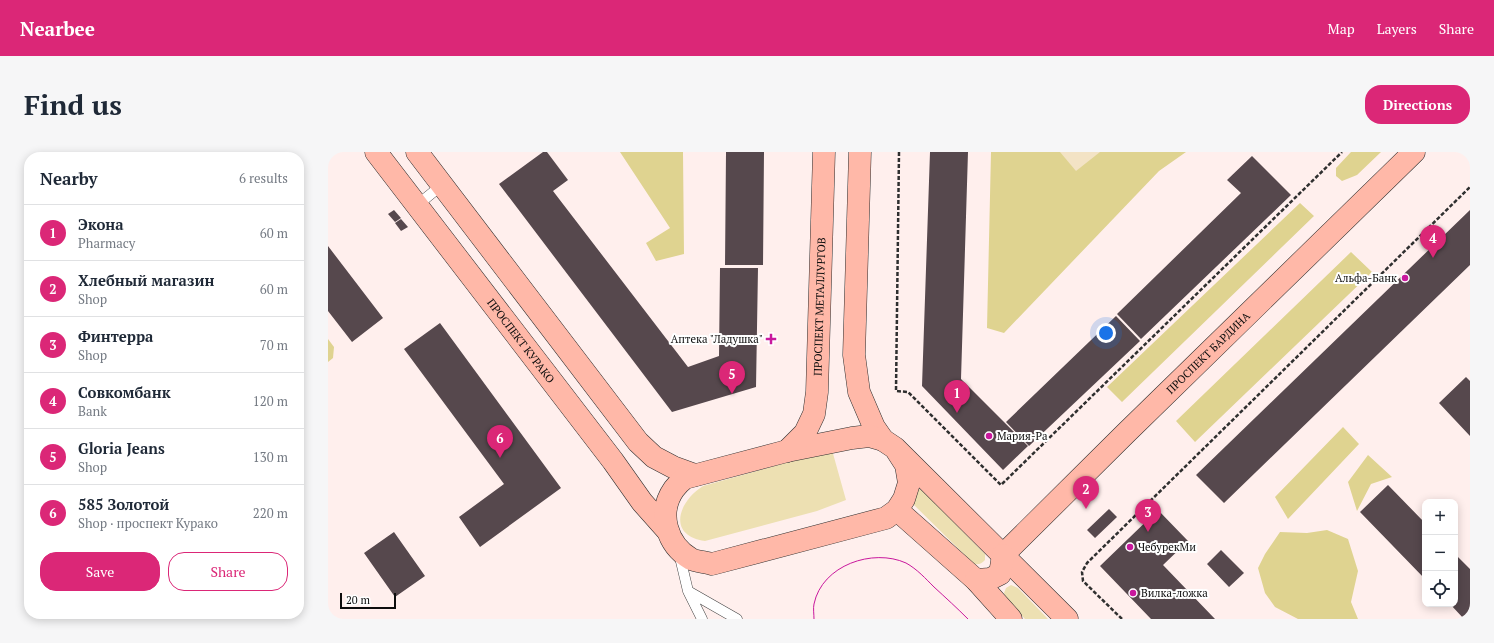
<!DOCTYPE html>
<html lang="en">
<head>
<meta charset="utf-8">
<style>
  body { margin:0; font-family:"PT Serif",serif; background:#f6f6f7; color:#1f2937 }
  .controls { position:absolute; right:12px; bottom:12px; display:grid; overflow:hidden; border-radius:8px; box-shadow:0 2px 10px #0003 }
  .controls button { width:36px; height:36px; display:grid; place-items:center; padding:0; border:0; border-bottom:1px solid #e0e1e3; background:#fff; color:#1f2937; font:20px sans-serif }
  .scale { position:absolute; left:12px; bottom:10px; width:56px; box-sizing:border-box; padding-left:4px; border:2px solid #0d0d0d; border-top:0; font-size:11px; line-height:14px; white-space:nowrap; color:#0d0d0d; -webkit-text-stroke:3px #fff; paint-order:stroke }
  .you { position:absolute; left:778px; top:181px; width:14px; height:14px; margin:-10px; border:3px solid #fff; border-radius:50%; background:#1a73e8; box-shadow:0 0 0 6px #1a73e833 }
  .badge { display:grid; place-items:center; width:26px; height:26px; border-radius:50%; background:#db2777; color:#fff; font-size:13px; font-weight:700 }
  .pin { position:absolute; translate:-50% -33px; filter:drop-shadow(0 1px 2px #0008) }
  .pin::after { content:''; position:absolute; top:21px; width:14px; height:12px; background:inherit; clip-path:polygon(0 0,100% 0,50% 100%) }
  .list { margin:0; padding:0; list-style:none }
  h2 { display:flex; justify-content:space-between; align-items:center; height:52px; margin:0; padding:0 16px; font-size:17px }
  h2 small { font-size:13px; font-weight:400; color:#747a83 }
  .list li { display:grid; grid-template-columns:26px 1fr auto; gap:12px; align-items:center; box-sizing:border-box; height:56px; padding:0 16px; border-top:1px solid #e0e1e3 }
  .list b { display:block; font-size:15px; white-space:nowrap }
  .list p { margin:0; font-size:13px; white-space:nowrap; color:#747a83 }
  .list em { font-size:13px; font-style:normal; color:#747a83 }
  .actions { display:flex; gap:8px; padding:12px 16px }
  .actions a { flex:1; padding:9px 0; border:1px solid #db2777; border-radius:16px; text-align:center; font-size:14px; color:#db2777 }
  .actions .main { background:#db2777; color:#fff }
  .icon { flex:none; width:22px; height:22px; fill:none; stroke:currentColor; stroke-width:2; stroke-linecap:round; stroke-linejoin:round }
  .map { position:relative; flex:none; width:1142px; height:467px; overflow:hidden; border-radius:16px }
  header { display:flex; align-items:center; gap:24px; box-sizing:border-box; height:56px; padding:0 20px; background:#db2777; color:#fff }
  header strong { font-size:19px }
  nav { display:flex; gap:22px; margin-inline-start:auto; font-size:14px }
  .intro { display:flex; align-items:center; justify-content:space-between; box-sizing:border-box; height:96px; padding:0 24px }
  h1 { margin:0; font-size:28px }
  .button { padding:10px 18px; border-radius:16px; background:#db2777; color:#fff; font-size:14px; font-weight:700 }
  main { display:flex; gap:24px; padding:0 24px }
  aside { flex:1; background:#fff; border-radius:16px; box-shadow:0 2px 10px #0003 }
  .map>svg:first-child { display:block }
</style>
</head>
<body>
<header>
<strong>Nearbee</strong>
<nav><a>Map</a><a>Layers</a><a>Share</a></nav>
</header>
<div class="intro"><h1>Find us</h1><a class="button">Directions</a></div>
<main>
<aside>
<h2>Nearby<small>6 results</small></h2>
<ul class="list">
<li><span class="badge">1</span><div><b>Экона</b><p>Pharmacy</p></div><em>60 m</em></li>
<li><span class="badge">2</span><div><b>Хлебный магазин</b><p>Shop</p></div><em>60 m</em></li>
<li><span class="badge">3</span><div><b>Финтерра</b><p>Shop</p></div><em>70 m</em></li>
<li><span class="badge">4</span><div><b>Совкомбанк</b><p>Bank</p></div><em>120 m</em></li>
<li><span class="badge">5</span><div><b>Gloria Jeans</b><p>Shop</p></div><em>130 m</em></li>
<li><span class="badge">6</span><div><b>585 Золотой</b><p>Shop · проспект Курако</p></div><em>220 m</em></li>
</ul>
<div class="actions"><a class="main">Save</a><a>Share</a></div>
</aside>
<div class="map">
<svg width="1142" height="467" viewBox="0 0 1142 467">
  <rect width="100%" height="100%" fill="#ffefed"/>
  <path fill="#ede0b2" d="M 504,298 L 518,348 L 489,359 L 377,389 C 338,383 351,349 375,334 Z
    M 592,337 L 597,341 L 657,402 L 657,408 C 653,412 651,413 646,412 L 585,352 L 586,339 Z
    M 683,433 L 690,436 L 720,467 L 697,467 L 678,447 L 676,441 L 678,436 Z"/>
  <path fill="#dfd390" d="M 292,0 L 355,0 L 356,102 L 328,109 L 318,91 L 342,76 Z
    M 663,0 L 858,0 L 831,19 L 676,181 L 659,176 Z
    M 1023,0 L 1053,0 L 1029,23 L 1014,29 L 1008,24 L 1008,16 Z
    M 972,51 L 986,64 L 794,250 L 779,235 Z
    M 1023,100 L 1044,120 L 867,290 L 848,269 Z
    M 0,187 L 6,195 L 5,206 L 0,210 Z
    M 1015,275 L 1031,292 L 960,367 L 947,345 Z
    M 1040,303 L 1064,325 L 1043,332 L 1029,359 L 1020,330 Z
    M 999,378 L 1020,387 L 1030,419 L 1023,450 L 1030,467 L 970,467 L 947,455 L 937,441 L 930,416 L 937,402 L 952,380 L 979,381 Z"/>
  <path fill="#f3e3c5" d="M 732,0 L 772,0 L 748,19 Z"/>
  <path fill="#56484d" d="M 215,0 L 219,0 L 240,28 L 225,39 L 360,215 L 391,204 L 392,116 L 430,116 L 428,235 L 344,260 L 171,32 Z
    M 398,0 L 436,0 L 435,113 L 397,113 Z
    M 602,0 L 640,0 L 633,227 L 700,294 L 675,318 L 594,234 Z
    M 924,4 L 963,43 L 813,187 L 789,162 L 913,41 L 899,28 Z
    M 66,58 L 73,66 L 67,70 L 60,62 Z
    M 1142,58 L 1142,113 L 896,351 L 868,323 Z
    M 73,67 L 80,75 L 73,79 L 67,71 Z
    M 0,94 L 55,166 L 24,190 L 0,159 Z
    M 788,164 L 812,189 L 701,294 L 678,270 Z
    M 112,171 L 233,336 L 152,395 L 131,365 L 176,332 L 76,197 Z
    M 1138,225 L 1142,229 L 1142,284 L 1111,251 Z
    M 1060,333 L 1097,371 L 1097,427 L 1032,360 Z
    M 781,357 L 789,365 L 767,386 L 759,378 Z
    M 830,358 L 860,389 L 835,413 L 887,467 L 823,467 L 772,414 Z
    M 66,380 L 97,424 L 67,445 L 36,401 Z
    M 893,398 L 916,421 L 901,435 L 879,412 Z
    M 1127,402 L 1142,417 L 1142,467 L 1136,467 L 1122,452 L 1127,452 Z"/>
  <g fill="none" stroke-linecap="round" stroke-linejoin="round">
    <g stroke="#404040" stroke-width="11">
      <path id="lane" d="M 88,54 L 114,33
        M 351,401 L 360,439 L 374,467
        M 360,439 L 409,467"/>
    </g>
    <g stroke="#2f2f2f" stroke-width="23">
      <g id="secondary">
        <path id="s1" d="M 48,0 L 285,309 L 314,350 L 338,377"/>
        <path d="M 89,0 L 310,290 L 326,305 L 345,315 L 367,323"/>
        <path d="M 532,0 L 526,203 L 531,240 L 546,275 L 555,288"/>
        <path d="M 567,296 L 578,313 L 581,331 L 576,347 L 569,358 L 558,366 L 384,412 C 378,410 369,410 363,407 C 339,393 329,361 346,337 C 349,333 353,329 357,326 L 459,299 L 524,286 L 541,284 L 555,288 L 567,296 L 739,467"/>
        <path id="s2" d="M 459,299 L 477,281 L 486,262 L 489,240 L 496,0"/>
        <path d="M 569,358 L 648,428 L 683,467"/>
        <path id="s3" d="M 675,403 L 798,281 L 1086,0"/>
        <path d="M 648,428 L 662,427 L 672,422 L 675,403"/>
      </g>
    </g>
    <path stroke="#2f2f2f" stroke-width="2.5" stroke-dasharray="4 2" stroke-linecap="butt" d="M 571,0 L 568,239 L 580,240 L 673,333 L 1014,0
      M 794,467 L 755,429 L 754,420 L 759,411 L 1142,35"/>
    <use href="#lane" stroke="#fff" stroke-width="10"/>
    <use href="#secondary" stroke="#ffb8a8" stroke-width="22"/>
    <path stroke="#c9189d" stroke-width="1" d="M 486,467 C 486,462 485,456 486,452 C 494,413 545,396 578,411 C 589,417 598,427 606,435 C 618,446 629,456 640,467"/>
  </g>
  <g fill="#c9189d" stroke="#fff" stroke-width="1.5">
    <circle cx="1077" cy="126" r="4"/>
    <path d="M441 181h4v4h4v4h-4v4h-4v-4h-4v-4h4z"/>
    <circle cx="661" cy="284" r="4"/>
    <circle cx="802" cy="395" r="4"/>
    <circle cx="805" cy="441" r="4"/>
  </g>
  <g text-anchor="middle" stroke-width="4" stroke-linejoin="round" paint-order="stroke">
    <g font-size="11" fill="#0d0d0d" stroke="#fff" text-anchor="start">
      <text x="1069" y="130" text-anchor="end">Альфа-Банк</text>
      <text x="435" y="191" text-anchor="end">Аптека "Ладушка"</text>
      <text x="669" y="288">Мария-Ра</text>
      <text x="810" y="399">ЧебурекМи</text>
      <text x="813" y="445">Вилка-ложка</text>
    </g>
    <g font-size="11" fill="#0d0d0d" stroke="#fff">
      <text dy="4" stroke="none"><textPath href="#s2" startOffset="154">ПРОСПЕКТ МЕТАЛЛУРГОВ</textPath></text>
      <text dy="4" stroke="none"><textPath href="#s1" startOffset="238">ПРОСПЕКТ КУРАКО</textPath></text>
      <text dy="4" stroke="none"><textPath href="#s3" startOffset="288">ПРОСПЕКТ БАРДИНА</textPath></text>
    </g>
  </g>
</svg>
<div class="controls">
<button>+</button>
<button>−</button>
<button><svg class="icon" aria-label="locate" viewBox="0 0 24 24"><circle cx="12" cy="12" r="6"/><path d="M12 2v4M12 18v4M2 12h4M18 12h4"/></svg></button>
</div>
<div class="scale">20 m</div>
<div class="you"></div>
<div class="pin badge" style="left:629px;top:261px">1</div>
<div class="pin badge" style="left:758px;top:357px">2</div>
<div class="pin badge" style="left:820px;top:380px">3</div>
<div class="pin badge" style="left:1105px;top:106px">4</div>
<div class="pin badge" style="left:404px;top:242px">5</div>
<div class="pin badge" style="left:172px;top:306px">6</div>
</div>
</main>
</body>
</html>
